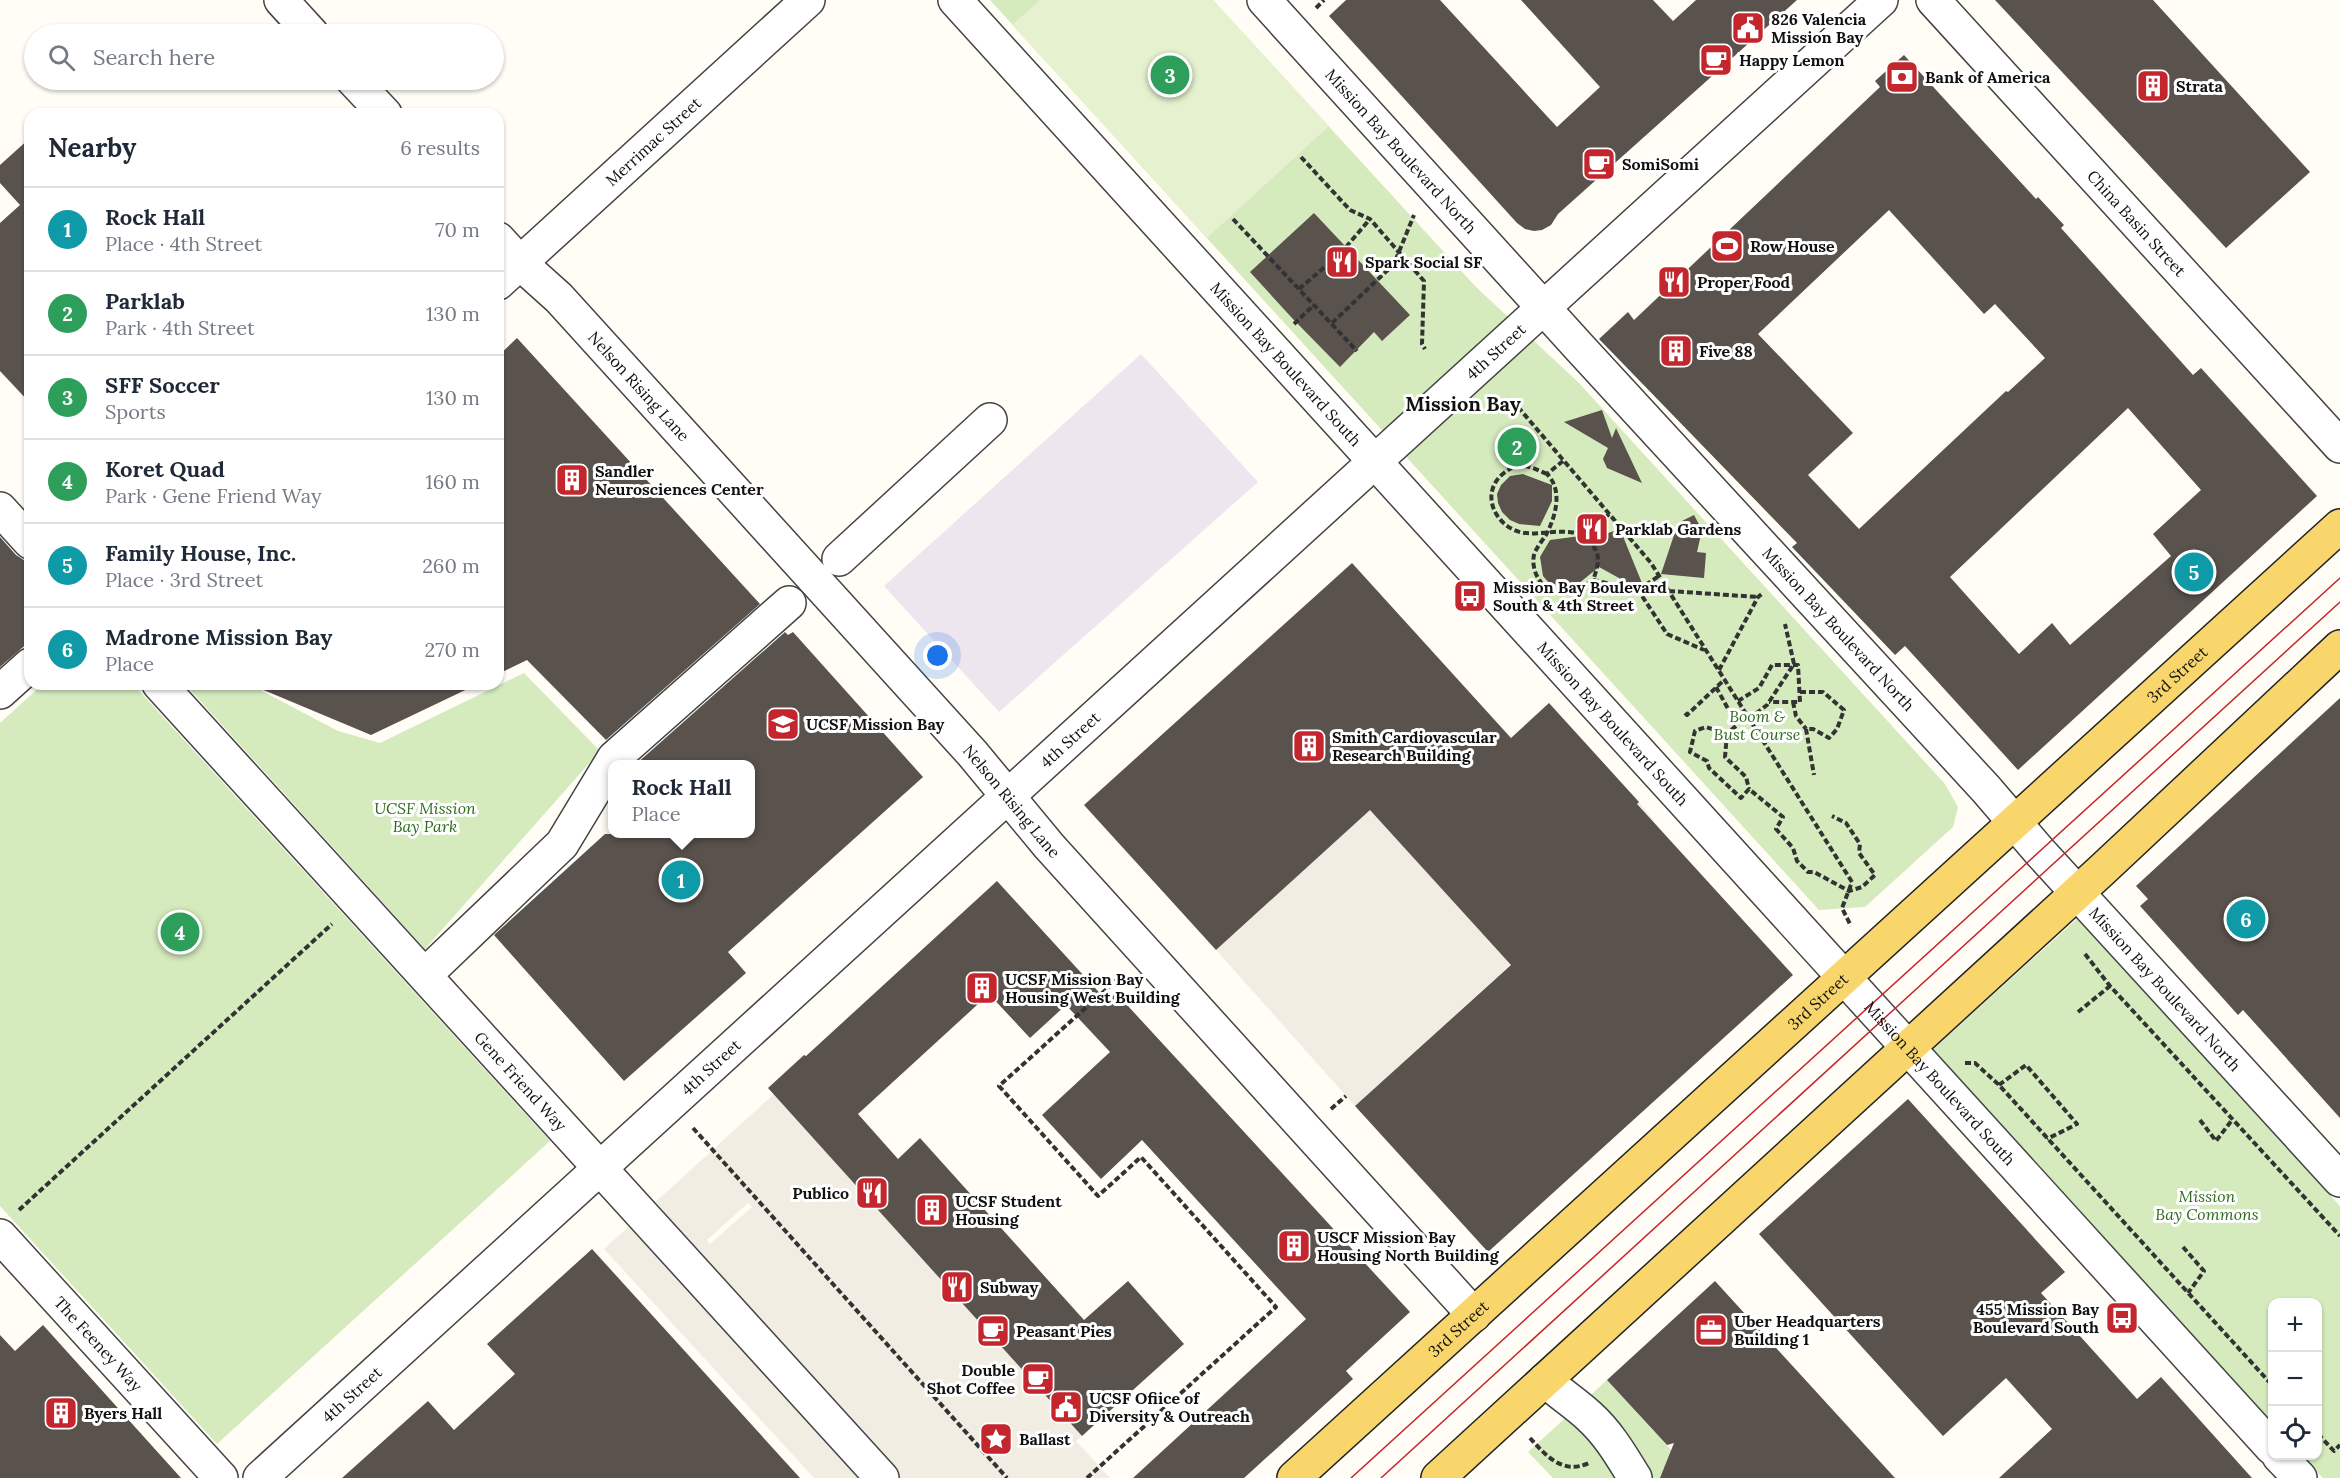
<!DOCTYPE html>
<html lang="en">
<head>
<meta charset="utf-8">
<style>
  body { margin:0; font-family:Lora,serif; background:#f2f2f3; color:#1f2937 }
  .controls { position:absolute; right:18px; bottom:18px; display:grid; overflow:hidden; border-radius:12px; box-shadow:0 2px 4px #0004 }
  .controls button { width:54px; height:54px; display:grid; place-items:center; padding:0; border:0; border-bottom:2px solid #e0e1e3; background:#fff; color:#1f2937; font:30px sans-serif }
  .you { position:absolute; left:938px; top:656px; width:21px; height:21px; margin:-15px; border:4px solid #fff; border-radius:50%; background:#1a73e8; box-shadow:0 0 0 9px #1a73e833 }
  .badge { display:grid; place-items:center; width:39px; height:39px; border-radius:50%; background:#c4262e; color:#fff; font-size:20px; font-weight:700 }
  .pin { position:absolute; translate:-50% -50%; border:3px solid #fff; box-shadow:0 2px 6px #0006 }
  .popup { position:absolute; left:608px; top:760px; width:147px; height:78px; box-sizing:border-box; display:grid; place-content:center; border-radius:12px; background:#fff; filter:drop-shadow(0 2px 4px #0005); font-size:20px; white-space:nowrap; color:#747a83 }
  .popup b { font-size:22px; color:#1f2937 }
  .popup::after { content:''; position:absolute; left:50%; top:100%; margin-left:-12px; border:12px solid transparent; border-top-color:#fff }
  .list { margin:0; padding:0; list-style:none }
  h2 { display:flex; justify-content:space-between; align-items:center; height:78px; margin:0; padding:0 24px; font-size:26px }
  h2 small { font-size:20px; font-weight:400; color:#747a83 }
  .list li { display:grid; grid-template-columns:39px 1fr auto; gap:18px; align-items:center; box-sizing:border-box; height:84px; padding:0 24px; border-top:2px solid #e0e1e3 }
  .list b { display:block; font-size:22px; white-space:nowrap }
  .list p { margin:0; font-size:20px; white-space:nowrap; color:#747a83 }
  .list em { font-size:20px; font-style:normal; color:#747a83 }
  .icon { flex:none; width:33px; height:33px; fill:none; stroke:currentColor; stroke-width:2; stroke-linecap:round; stroke-linejoin:round }
  .map { position:relative; flex:none; width:2340px; height:1478px; overflow:hidden }
  .search { position:absolute; background:#fff; box-shadow:0 2px 4px #0004; left:24px; top:24px; width:480px; height:66px; display:flex; align-items:center; gap:15px; box-sizing:border-box; padding:0 21px; border-radius:33px; color:#747a83; font-size:22px }
  .panel { position:absolute; background:#fff; box-shadow:0 2px 4px #0004; left:24px; top:108px; width:480px; height:582px; border-radius:18px }
  .map>svg:first-child { display:block }
</style>
</head>
<body>
<div class="map">
<svg width="2340" height="1478" viewBox="0 0 2340 1478">
  <rect width="100%" height="100%" fill="#fffdf5"/>
  <path fill="#eee6ef" d="M 1141,354 L 1258,482 L 999,712 L 884,586 Z"/>
  <path fill="#d5ebbd" d="M 990,0 L 1213,0 L 1476,287 L 1578,382 L 1945,784 L 1958,807 L 1953,827 L 1865,907 L 1819,910 Z
    M 524,673 L 600,751 L 425,949 L 185,684 L 255,684 L 262,691 L 338,731 L 380,743 Z
    M 43,684 L 133,684 L 550,1141 L 217,1444 L 0,1206 L 0,723 Z
    M 2077,919 L 2340,1206 L 2340,1478 L 2323,1478 L 2302,1456 L 2318,1456 L 2318,1302 L 2272,1302 L 2272,1423 L 1933,1049 Z
    M 1607,1380 L 1697,1478 L 1553,1478 L 1528,1452 Z"/>
  <path fill="#e6f2cf" d="M 1040,0 L 1213,0 L 1329,126 L 1207,238 L 1012,25 Z"/>
  <path fill="#f1ede2" fill-rule="evenodd" d="M 1400,782 L 1639,802 L 1660,829 L 1355,1106 L 1216,950 Z
    M 774,1094 L 1082,1436 L 1076,1441 L 1110,1478 L 814,1478 L 604,1249 ZM 748,1203 L 752,1207 L 710,1244 L 707,1240 Z"/>
  <path fill="#5a524d" fill-rule="evenodd" d="M 1346,0 L 1440,0 L 1557,127 L 1600,87 L 1521,0 L 1653,0 L 1673,21 L 1696,0 L 1797,0 L 1558,214 L 1551,225 L 1542,230 L 1534,231 L 1525,229 L 1517,223 L 1329,16 Z
    M 1995,0 L 2153,0 L 2310,172 L 2226,248 Z
    M 1904,55 L 2036,199 L 2038,197 L 2064,225 L 2061,228 L 2193,375 L 2201,368 L 2317,496 L 2018,770 L 1905,646 L 1895,655 L 1792,547 L 1797,543 L 1599,339 L 1628,312 L 1634,320 L 1880,87 L 1875,81 ZM 1889,210 L 1984,314 L 1995,304 L 2045,358 L 2008,392 L 2006,391 L 1859,529 L 1808,475 L 1853,433 L 1758,334 ZM 2128,408 L 2201,490 L 2153,534 L 2171,556 L 2070,645 L 2052,623 L 2019,654 L 1950,577 Z
    M 30,138 L 30,403 L 0,371 L 0,223 L 20,205 L 0,183 L 0,165 Z
    M 1314,213 L 1410,315 L 1382,341 L 1374,332 L 1340,367 L 1292,318 L 1250,272 Z
    M 517,338 L 760,604 L 606,740 L 527,660 L 498,674 L 498,356 Z
    M 1602,410 L 1612,438 L 1616,428 L 1642,483 L 1607,468 L 1603,459 L 1608,448 L 1564,422 Z
    M 1523,474 L 1552,485 L 1552,501 L 1540,526 L 1519,524 L 1510,520 L 1502,512 L 1498,503 L 1497,494 L 1501,485 L 1510,476 Z
    M 1694,515 L 1702,530 L 1697,552 L 1706,553 L 1704,578 L 1661,574 L 1678,523 Z
    M 1620,529 L 1646,593 L 1599,567 L 1578,584 L 1563,586 L 1549,583 L 1543,576 L 1540,557 L 1550,540 L 1580,536 L 1584,541 Z
    M 0,537 L 16,555 L 30,564 L 30,641 L 0,667 Z
    M 1352,563 L 1511,738 L 1549,703 L 1639,802 L 1637,804 L 1793,975 L 1488,1252 L 1355,1106 L 1511,965 L 1370,810 L 1216,950 L 1084,805 Z
    M 785,632 L 788,635 L 793,632 L 923,777 L 728,952 L 746,973 L 624,1081 L 494,935 L 605,834 L 750,834 L 750,765 L 635,765 Z
    M 249,684 L 478,684 L 371,735 Z
    M 2340,698 L 2340,1118 L 2243,1010 L 2238,1015 L 2140,906 L 2148,899 L 2136,886 Z
    M 997,881 L 1107,1001 L 1116,993 L 1410,1312 L 1346,1371 L 1353,1379 L 1244,1478 L 1133,1478 L 1306,1319 L 1142,1140 L 1101,1179 L 1042,1115 L 1110,1052 L 1066,1005 L 1030,1038 L 989,994 L 858,1114 L 898,1159 L 920,1138 L 1084,1320 L 1128,1281 L 1184,1344 L 1082,1436 L 768,1088 L 804,1055 L 806,1056 Z
    M 1908,1099 L 2065,1272 L 2041,1293 L 2137,1399 L 2161,1377 L 2252,1478 L 1999,1478 L 2052,1429 L 2006,1378 L 1943,1436 L 1759,1234 Z
    M 592,1249 L 800,1478 L 342,1478 L 428,1401 L 454,1430 L 515,1374 L 487,1344 Z
    M 1715,1281 L 1895,1478 L 1660,1478 L 1674,1443 L 1667,1445 L 1607,1380 Z
    M 43,1325 L 181,1478 L 0,1478 L 0,1335 L 15,1351 Z"/>
  <g fill="none" stroke-linecap="round" stroke-linejoin="round">
    <g stroke="#444" stroke-width="36">
      <g id="minor">
        <path d="M 281,0 L 312,34"/>
        <path id="s1" d="M 955,0 L 2272,1448"/>
        <path id="s2" d="M 1264,0 L 1580,348 L 1986,789 L 2040,852 L 2340,1180"/>
        <path id="s3" d="M 1933,0 L 2340,446"/>
        <path d="M 353,80 L 385,114"/>
        <path id="s4" d="M 498,239 L 520,263 L 559,298 L 972,753 L 1049,846 L 1474,1315"/>
        <path id="s5" d="M 498,283 L 808,0"/>
        <path d="M 0,509 L 30,542"/>
        <path d="M 839,559 L 990,420"/>
        <path id="s6" d="M 159,684 L 882,1478"/>
        <path d="M 0,692 L 30,665"/>
        <path d="M 425,975 L 562,844 L 614,758 L 789,603"/>
        <path id="s7" d="M 0,1236 L 221,1478"/>
        <path d="M 1545,1380 C 1559,1393 1575,1403 1589,1416 C 1609,1434 1622,1457 1635,1478"/>
        <path d="M 2279,1456 L 2300,1478"/>
        <path id="s8" d="M 260,1478 L 1881,0"/>
      </g>
    </g>
    <g stroke="#222" stroke-width="36">
      <g id="major">
        <path id="s9" d="M 1294,1478 L 2340,526"/>
        <path d="M 1438,1478 L 2102,870 L 2340,647"/>
      </g>
    </g>
    <path stroke="#333" stroke-width="4" stroke-dasharray="6 3" stroke-linecap="butt" d="M 1316,8 L 1324,0
      M 1301,157 L 1350,210 L 1370,219 L 1424,281 L 1422,344 L 1425,349
      M 1233,219 L 1357,351
      M 1299,289 L 1340,254 L 1370,219
      M 1332,323 L 1394,264 L 1414,215
      M 1294,324 L 1314,305
      M 1518,407 L 1651,563 L 1852,882 L 1842,908 L 1851,926
      M 1563,461 L 1547,474 C 1563,490 1556,516 1546,535 C 1542,541 1536,548 1534,555 C 1530,573 1545,595 1564,594 C 1575,593 1584,586 1593,580
      M 1547,474 C 1537,470 1527,464 1516,466 C 1512,467 1508,470 1504,473 C 1483,489 1490,517 1512,529 C 1529,538 1548,530 1567,532 C 1573,532 1579,534 1585,536
      M 1609,514 L 1585,536 C 1600,552 1601,559 1593,580 L 1638,590 L 1667,634 L 1704,650
      M 1638,590 L 1659,576
      M 1669,591 L 1758,597
      M 1719,670 L 1758,597 L 1763,593
      M 1716,687 L 1737,725 L 1727,734 L 1706,727 L 1695,731 L 1690,752 L 1707,761 L 1709,768 L 1741,798 L 1749,789 L 1783,817 L 1776,829 L 1793,848 L 1797,861 L 1808,872 L 1814,872 L 1849,891 L 1862,887 L 1875,875 L 1859,853 L 1860,844 L 1846,823 L 1832,816
      M 1800,692 L 1823,692 L 1844,710 L 1837,729 L 1829,738 L 1813,729 L 1806,729 L 1814,775
      M 1738,701 L 1759,688 L 1772,665 L 1798,665 L 1800,702 L 1769,702
      M 1793,702 L 1796,716 L 1806,729
      M 1685,713 L 1687,715 L 1724,680
      M 1749,719 L 1767,705 L 1794,664 L 1785,624
      M 1727,734 L 1725,757 L 1746,777 L 1749,789
      M 2085,954 L 2110,986 L 2340,1236
      M 2078,1012 L 2110,986
      M 1965,1063 L 1975,1063 L 1999,1085 L 2272,1385
      M 1999,1085 L 2026,1065 L 2077,1124 L 2047,1139
      M 1331,1109 L 1346,1096
      M 2200,1120 L 2216,1141 L 2232,1120
      M 693,1128 L 1007,1478
      M 19,1210 L 332,924
      M 2183,1247 L 2204,1271 L 2188,1293
      M 2318,1434 L 2334,1451 L 2340,1445
      M 1530,1438 C 1546,1456 1563,1475 1589,1463
      M 1087,1478 L 1276,1307 L 1141,1157 L 1098,1196 L 999,1086 L 1121,976"/>
    <use href="#minor" stroke="#fff" stroke-width="33"/>
    <use href="#major" stroke="#f9d66b" stroke-width="33"/>
    <path stroke="#c4262e" stroke-width="1.5" d="M 1351,1478 L 2340,578
      M 1381,1478 L 2340,602"/>
  </g>
  <defs>
    <g id="civic-square" transform="scale(1.725)"><rect x="-9" y="-9" width="18" height="18" rx="4" fill="#c4262e" stroke="#fff"/><path d="M-.6-6.5H3V-4.5H.6V-3L4-1V1h2V6H-6V1h2V-1L-.6-3ZM-1.2 2.5V6h2.4V2.5Z" fill="#fff"/></g>
    <g id="cafe-square" transform="scale(1.725)"><rect x="-9" y="-9" width="18" height="18" rx="4" fill="#c4262e" stroke="#fff"/><path d="M-5.5-4.5H6V0H3Q3 3.5 0 3.5H-2.5Q-5.5 3.5-5.5 0ZM3-3.2v2h1.7v-2ZM-6 4.5H4V6H-6Z" fill="#fff"/></g>
    <g id="bank-square" transform="scale(1.725)"><rect x="-9" y="-9" width="18" height="18" rx="4" fill="#c4262e" stroke="#fff"/><path d="M-6-4H6V4H-6ZM0-2.3a2.3 2.3 0 1 0 0 4.6a2.3 2.3 0 1 0 0-4.6Z" fill="#fff"/></g>
    <g id="building-square" transform="scale(1.725)"><rect x="-9" y="-9" width="18" height="18" rx="4" fill="#c4262e" stroke="#fff"/><path d="M-4-6H4V6H1V3H-1V6H-4ZM-2.5-4.3h1.7v1.8h-1.7ZM.8-4.3h1.7v1.8H.8ZM-2.5-1h1.7V.8h-1.7ZM.8-1h1.7V.8H.8Z" fill="#fff"/></g>
    <g id="stadium-square" transform="scale(1.725)"><rect x="-9" y="-9" width="18" height="18" rx="4" fill="#c4262e" stroke="#fff"/><path d="M0-5a6.5 5 0 1 0 0 10a6.5 5 0 1 0 0-10ZM-3.5-1.8h7v3.6h-7Z" fill="#fff"/></g>
    <g id="restaurant-square" transform="scale(1.725)"><rect x="-9" y="-9" width="18" height="18" rx="4" fill="#c4262e" stroke="#fff"/><path d="M-5-6h1v4h1v-4h1v4h1v-4h1v5L-1.5 .5V6h-2V.5L-5-1ZM5-6V6H3V1.5H1.5Q1.5-4 5-6Z" fill="#fff"/></g>
    <g id="bus-square" transform="scale(1.725)"><rect x="-9" y="-9" width="18" height="18" rx="4" fill="#c4262e" stroke="#fff"/><path d="M-5-6H5V4H4V6H2V4H-2V6H-4V4H-5ZM-3.5-4V0h7V-4ZM-3.5 1.2v1.5H-2V1.2ZM2 1.2v1.5H3.5V1.2Z" fill="#fff"/></g>
    <g id="university-square" transform="scale(1.725)"><rect x="-9" y="-9" width="18" height="18" rx="4" fill="#c4262e" stroke="#fff"/><path d="M0-5L7-2L0 1L-7-2ZM-4 1L0 2.5L4 1V4Q0 6-4 4Z" fill="#fff"/></g>
    <g id="office-square" transform="scale(1.725)"><rect x="-9" y="-9" width="18" height="18" rx="4" fill="#c4262e" stroke="#fff"/><path d="M-6-3h4V-5.5h4V-3h4V5H-6ZM-1-4.5V-3h2v-1.5ZM-6 0V1H6V0Z" fill="#fff"/></g>
    <g id="sight-square" transform="scale(1.725)"><rect x="-9" y="-9" width="18" height="18" rx="4" fill="#c4262e" stroke="#fff"/><path d="M0-6L1.8-2.2L6-1.7L2.9 1.2L3.7 5.4L0 3.3L-3.7 5.4L-2.9 1.2L-6-1.7L-1.8-2.2Z" fill="#fff"/></g>
  </defs>
  <g fill-rule="evenodd">
    <use href="#civic-square" x="1748" y="28"/>
    <use href="#cafe-square" x="1716" y="60"/>
    <use href="#bank-square" x="1902" y="77"/>
    <use href="#building-square" x="2153" y="86"/>
    <use href="#cafe-square" x="1599" y="164"/>
    <use href="#stadium-square" x="1727" y="246"/>
    <use href="#restaurant-square" x="1342" y="262"/>
    <use href="#restaurant-square" x="1674" y="282"/>
    <use href="#building-square" x="1676" y="351"/>
    <use href="#building-square" x="572" y="480"/>
    <use href="#restaurant-square" x="1592" y="529"/>
    <use href="#bus-square" x="1470" y="596"/>
    <use href="#university-square" x="783" y="724"/>
    <use href="#building-square" x="1309" y="746"/>
    <use href="#building-square" x="982" y="988"/>
    <use href="#restaurant-square" x="872" y="1193"/>
    <use href="#building-square" x="932" y="1210"/>
    <use href="#building-square" x="1294" y="1246"/>
    <use href="#restaurant-square" x="957" y="1287"/>
    <use href="#bus-square" x="2122" y="1318"/>
    <use href="#office-square" x="1711" y="1330"/>
    <use href="#cafe-square" x="993" y="1331"/>
    <use href="#cafe-square" x="1038" y="1379"/>
    <use href="#civic-square" x="1066" y="1407"/>
    <use href="#building-square" x="61" y="1413"/>
    <use href="#sight-square" x="996" y="1439"/>
  </g>
  <g text-anchor="middle" stroke-width="6" stroke-linejoin="round" paint-order="stroke">
    <g font-size="16" font-weight="bold" fill="#111" stroke="#fff" text-anchor="start">
      <text x="1771" y="25">826 Valencia<tspan x="1771" dy="18">Mission Bay</tspan></text>
      <text x="1739" y="66">Happy Lemon</text>
      <text x="1925" y="83">Bank of America</text>
      <text x="2176" y="92">Strata</text>
      <text x="1622" y="170">SomiSomi</text>
      <text x="1750" y="252">Row House</text>
      <text x="1365" y="268">Spark Social SF</text>
      <text x="1697" y="288">Proper Food</text>
      <text x="1699" y="357">Five 88</text>
      <text x="595" y="477">Sandler<tspan x="595" dy="18">Neurosciences Center</tspan></text>
      <text x="1615" y="535">Parklab Gardens</text>
      <text x="1493" y="593">Mission Bay Boulevard<tspan x="1493" dy="18">South &amp; 4th Street</tspan></text>
      <text x="806" y="730">UCSF Mission Bay</text>
      <text x="1332" y="743">Smith Cardiovascular<tspan x="1332" dy="18">Research Building</tspan></text>
      <text x="1005" y="985">UCSF Mission Bay<tspan x="1005" dy="18">Housing West Building</tspan></text>
      <text x="849" y="1199" text-anchor="end">Publico</text>
      <text x="955" y="1207">UCSF Student<tspan x="955" dy="18">Housing</tspan></text>
      <text x="1317" y="1243">USCF Mission Bay<tspan x="1317" dy="18">Housing North Building</tspan></text>
      <text x="980" y="1293">Subway</text>
      <text x="2099" y="1315" text-anchor="end">455 Mission Bay<tspan x="2099" dy="18">Boulevard South</tspan></text>
      <text x="1734" y="1327">Uber Headquarters<tspan x="1734" dy="18">Building 1</tspan></text>
      <text x="1016" y="1337">Peasant Pies</text>
      <text x="1015" y="1376" text-anchor="end">Double<tspan x="1015" dy="18">Shot Coffee</tspan></text>
      <text x="1089" y="1404">UCSF Ofiice of<tspan x="1089" dy="18">Diversity &amp; Outreach</tspan></text>
      <text x="84" y="1419">Byers Hall</text>
      <text x="1019" y="1445">Ballast</text>
    </g>
    <g font-size="16" fill="#111" stroke="#fff">
      <text dy="6" stroke="none"><textPath href="#s5" startOffset="210">Merrimac Street</textPath></text>
      <text dy="6" stroke="none"><textPath href="#s2" startOffset="204">Mission Bay Boulevard North</textPath></text>
      <text dy="6" stroke="none"><textPath href="#s3" startOffset="302">China Basin Street</textPath></text>
      <text dy="6" stroke="none"><textPath href="#s8" startOffset="1672">4th Street</textPath></text>
      <text dy="6" stroke="none"><textPath href="#s1" startOffset="492">Mission Bay Boulevard South</textPath></text>
      <text dy="6" stroke="none"><textPath href="#s4" startOffset="204">Nelson Rising Lane</textPath></text>
      <text dy="6" stroke="none"><textPath href="#s2" startOffset="852">Mission Bay Boulevard North</textPath></text>
      <text dy="6" stroke="none"><textPath href="#s9" startOffset="1194">3rd Street</textPath></text>
      <text dy="6" stroke="none"><textPath href="#s1" startOffset="978">Mission Bay Boulevard South</textPath></text>
      <text dy="6" stroke="none"><textPath href="#s8" startOffset="1096">4th Street</textPath></text>
      <text dy="6" stroke="none"><textPath href="#s4" startOffset="762">Nelson Rising Lane</textPath></text>
      <text dy="6" stroke="none"><textPath href="#s2" startOffset="1338">Mission Bay Boulevard North</textPath></text>
      <text dy="6" stroke="none"><textPath href="#s9" startOffset="708">3rd Street</textPath></text>
      <text dy="6" stroke="none"><textPath href="#s8" startOffset="610">4th Street</textPath></text>
      <text dy="6" stroke="none"><textPath href="#s6" startOffset="537">Gene Friend Way</textPath></text>
      <text dy="6" stroke="none"><textPath href="#s1" startOffset="1464">Mission Bay Boulevard South</textPath></text>
      <text dy="6" stroke="none"><textPath href="#s9" startOffset="222">3rd Street</textPath></text>
      <text dy="6" stroke="none"><textPath href="#s7" startOffset="146">The Feeney Way</textPath></text>
      <text dy="6" stroke="none"><textPath href="#s8" startOffset="124">4th Street</textPath></text>
    </g>
    <g font-size="16" font-style="italic" fill="#2f6b1f" stroke="#fff">
      <text x="1757" y="722">Boom &amp;<tspan x="1757" dy="18">Bust Course</tspan></text>
      <text x="425" y="814">UCSF Mission<tspan x="425" dy="18">Bay Park</tspan></text>
      <text x="2207" y="1202">Mission<tspan x="2207" dy="18">Bay Commons</tspan></text>
    </g>
    <g font-size="20" font-weight="bold" fill="#111" stroke="#fff">
      <text x="1463" y="411">Mission Bay</text>
    </g>
  </g>
</svg>
<div class="controls">
<button>+</button>
<button>−</button>
<button><svg class="icon" aria-label="locate" viewBox="0 0 24 24"><circle cx="12" cy="12" r="6"/><path d="M12 2v4M12 18v4M2 12h4M18 12h4"/></svg></button>
</div>
<div class="you"></div>
<div class="pin badge" style="left:681px;top:880px;background:#0f9aa8">1</div>
<div class="popup"><b>Rock Hall</b>Place</div>
<div class="pin badge" style="left:1517px;top:447px;background:#2e9e5b">2</div>
<div class="pin badge" style="left:1170px;top:75px;background:#2e9e5b">3</div>
<div class="pin badge" style="left:180px;top:932px;background:#2e9e5b">4</div>
<div class="pin badge" style="left:2194px;top:572px;background:#0f9aa8">5</div>
<div class="pin badge" style="left:2246px;top:919px;background:#0f9aa8">6</div>
<div class="search"><svg class="icon" aria-label="search" viewBox="0 0 24 24"><circle cx="10" cy="10" r="6"/><path d="M15 15l6 6"/></svg>Search here</div>
<section class="panel">
<h2>Nearby<small>6 results</small></h2>
<ul class="list">
<li><span class="badge" style="background:#0f9aa8">1</span><div><b>Rock Hall</b><p>Place · 4th Street</p></div><em>70 m</em></li>
<li><span class="badge" style="background:#2e9e5b">2</span><div><b>Parklab</b><p>Park · 4th Street</p></div><em>130 m</em></li>
<li><span class="badge" style="background:#2e9e5b">3</span><div><b>SFF Soccer</b><p>Sports</p></div><em>130 m</em></li>
<li><span class="badge" style="background:#2e9e5b">4</span><div><b>Koret Quad</b><p>Park · Gene Friend Way</p></div><em>160 m</em></li>
<li><span class="badge" style="background:#0f9aa8">5</span><div><b>Family House, Inc.</b><p>Place · 3rd Street</p></div><em>260 m</em></li>
<li><span class="badge" style="background:#0f9aa8">6</span><div><b>Madrone Mission Bay</b><p>Place</p></div><em>270 m</em></li>
</ul>
</section>
</div>
</body>
</html>
